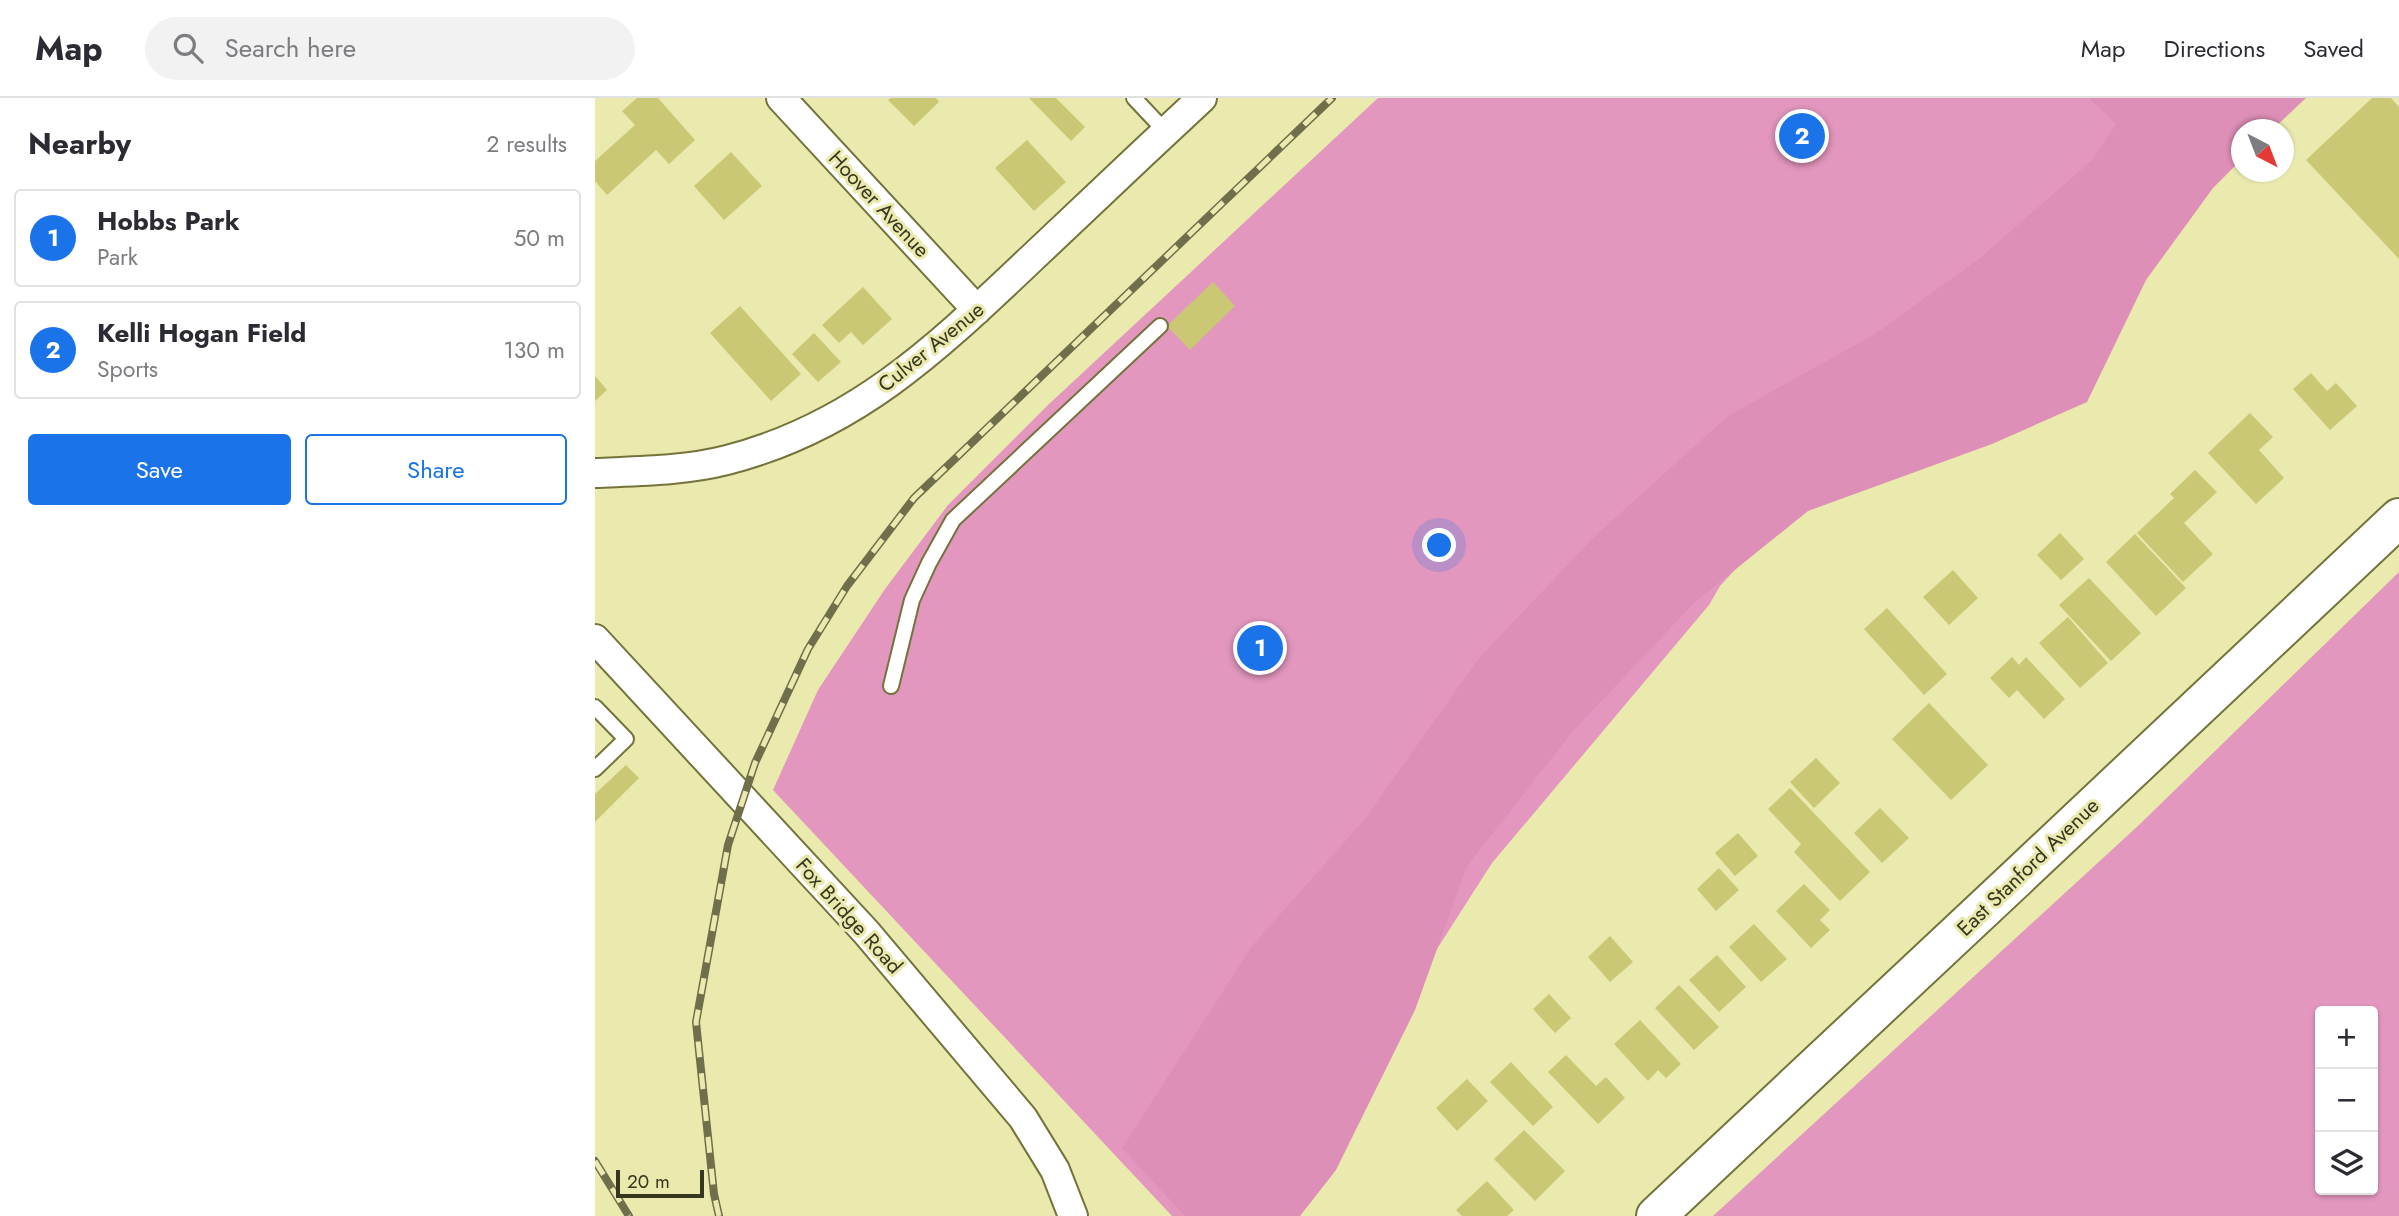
<!DOCTYPE html>
<html lang="en">
<head>
<meta charset="utf-8">
<style>
  body { margin:0; font-family:Jost,sans-serif; background:#f2f2f3; color:#2b2b33 }
  .controls { position:absolute; right:21px; bottom:21px; display:grid; overflow:hidden; border-radius:7px; box-shadow:0 2px 5px #0004 }
  .controls button { width:63px; height:63px; display:grid; place-items:center; padding:0; border:0; border-bottom:2px solid #e1e1e2; background:#fff; color:#2b2b33; font:35px sans-serif }
  .compass { position:absolute; left:1636px; top:21px; width:63px; height:63px; border-radius:50%; background:#fff; box-shadow:0 2px 5px #0004; rotate:138deg }
  .scale { position:absolute; left:21px; bottom:18px; width:88px; box-sizing:border-box; padding-left:7px; border:4px solid #37361f; border-top:0; font-size:19px; line-height:24px; white-space:nowrap; color:#37361f; -webkit-text-stroke:5px #eae9ae; paint-order:stroke }
  .you { position:absolute; left:845px; top:448px; width:24px; height:24px; margin:-18px; border:5px solid #fff; border-radius:50%; background:#1a73e8; box-shadow:0 0 0 10px #1a73e833 }
  .badge { display:grid; place-items:center; width:46px; height:46px; border-radius:50%; background:#1a73e8; color:#fff; font-size:23px; font-weight:700 }
  .pin { position:absolute; translate:-50% -50%; border:4px solid #fff; box-shadow:0 2px 7px #0006 }
  .list { margin:0; padding:0; list-style:none }
  h2 { display:flex; justify-content:space-between; align-items:center; height:91px; margin:0; padding:0 28px; font-size:30px }
  h2 small { font-size:23px; font-weight:400; color:#7c7c81 }
  .list li { display:grid; grid-template-columns:46px 1fr auto; gap:21px; align-items:center; box-sizing:border-box; height:98px; margin:0 14px 14px; padding:0 14px; border:2px solid #e1e1e2; border-radius:7px }
  .list b { display:block; font-size:26px; white-space:nowrap }
  .list p { margin:0; font-size:23px; white-space:nowrap; color:#7c7c81 }
  .list em { font-size:23px; font-style:normal; color:#7c7c81 }
  .actions { display:flex; gap:14px; padding:21px 28px }
  .actions a { flex:1; padding:16px 0; border:2px solid #1a73e8; border-radius:7px; text-align:center; font-size:24px; color:#1a73e8 }
  .actions .main { background:#1a73e8; color:#fff }
  .icon { flex:none; width:38px; height:38px; fill:none; stroke:currentColor; stroke-width:2; stroke-linecap:round; stroke-linejoin:round }
  .map { position:relative; flex:none; width:1804px; height:1118px; overflow:hidden }
  header { display:flex; align-items:center; gap:42px; box-sizing:border-box; height:98px; padding:0 35px; background:#fff; border-bottom:2px solid #e1e1e2 }
  header strong { font-size:33px }
  nav { display:flex; gap:38px; margin-inline-start:auto; font-size:24px }
  .search { width:490px; height:63px; background:#f2f2f3; display:flex; align-items:center; gap:18px; box-sizing:border-box; padding:0 24px; border-radius:38px; color:#7c7c81; font-size:26px }
  main { display:flex }
  aside { flex:1; background:#fff }
  .map>svg:first-child { display:block }
</style>
</head>
<body>
<header>
<strong>Map</strong>
<div class="search"><svg class="icon" aria-label="search" viewBox="0 0 24 24"><circle cx="10" cy="10" r="6"/><path d="M15 15l6 6"/></svg>Search here</div>
<nav><a>Map</a><a>Directions</a><a>Saved</a></nav>
</header>
<main>
<aside>
<h2>Nearby<small>2 results</small></h2>
<ul class="list">
<li><span class="badge">1</span><div><b>Hobbs Park</b><p>Park</p></div><em>50 m</em></li>
<li><span class="badge">2</span><div><b>Kelli Hogan Field</b><p>Sports</p></div><em>130 m</em></li>
</ul>
<div class="actions"><a class="main">Save</a><a>Share</a></div>
</aside>
<div class="map">
<svg width="1804" height="1118" viewBox="0 0 1804 1118">
  <rect width="100%" height="100%" fill="#eae9ae"/>
  <path fill="#e397be" fill-rule="evenodd" d="M 783,0 L 1623,0 L 1334,259 L 1125,488 L 1114,507 L 897,765 L 671,1118 L 577,1118 L 178,692 L 223,592 L 290,491 L 353,407 L 453,307 Z
    M 1804,474 L 1804,1118 L 1118,1118 L 1545,726 ZM 1725,913 L 1778,913 L 1778,1092 L 1725,1092 Z"/>
  <path fill="#dd8fb7" d="M 1494,0 L 1711,0 L 1678,31 L 1646,32 L 1646,62 L 1618,90 L 1551,182 L 1492,304 L 1397,346 L 1213,413 L 1100,504 L 979,632 L 872,768 L 820,912 L 741,1072 L 705,1118 L 590,1118 L 527,1050 L 657,848 L 769,722 L 884,560 L 999,439 L 1133,318 L 1280,236 L 1385,160 L 1497,62 L 1521,26 Z"/>
  <path fill="#cac874" d="M 42,0 L 63,0 L 100,42 L 74,66 L 61,52 L 12,97 L 0,83 L 0,63 L 40,27 L 27,13 Z
    M 296,0 L 341,0 L 344,4 L 319,28 L 293,2 Z
    M 434,0 L 461,0 L 490,29 L 476,43 Z
    M 1777,0 L 1796,0 L 1804,9 L 1804,161 L 1711,62 Z
    M 432,42 L 471,84 L 439,113 L 400,70 Z
    M 136,54 L 167,88 L 129,122 L 99,88 Z
    M 618,184 L 640,208 L 595,252 L 572,228 Z
    M 268,189 L 297,221 L 268,247 L 256,234 L 244,245 L 227,227 Z
    M 145,208 L 206,276 L 176,303 L 115,235 Z
    M 219,235 L 246,264 L 223,284 L 197,256 Z
    M 1716,275 L 1732,293 L 1741,285 L 1762,308 L 1735,332 L 1698,291 Z
    M 0,278 L 12,292 L 0,303 Z
    M 1655,315 L 1678,339 L 1664,352 L 1689,380 L 1661,406 L 1613,355 Z
    M 1600,372 L 1622,394 L 1589,425 L 1618,456 L 1588,484 L 1542,435 L 1579,400 L 1575,396 Z
    M 1465,435 L 1489,461 L 1466,482 L 1442,457 Z
    M 1540,436 L 1591,490 L 1561,518 L 1511,464 Z
    M 1358,472 L 1383,500 L 1354,527 L 1328,499 Z
    M 1494,480 L 1546,535 L 1516,563 L 1464,507 Z
    M 1292,510 L 1352,576 L 1329,597 L 1269,531 Z
    M 1473,519 L 1513,565 L 1485,590 L 1444,545 Z
    M 1417,559 L 1424,567 L 1431,559 L 1470,601 L 1449,621 L 1422,592 L 1414,600 L 1395,580 Z
    M 1334,605 L 1393,667 L 1356,702 L 1297,641 Z
    M 1221,660 L 1245,685 L 1219,710 L 1195,684 Z
    M 31,667 L 44,680 L 0,724 L 0,696 Z
    M 1195,690 L 1275,774 L 1245,803 L 1199,754 L 1206,746 L 1173,711 Z
    M 1285,710 L 1314,740 L 1287,765 L 1259,735 Z
    M 1143,735 L 1163,758 L 1140,778 L 1120,755 Z
    M 1124,770 L 1144,792 L 1121,813 L 1102,791 Z
    M 1209,786 L 1235,812 L 1225,822 L 1235,832 L 1216,850 L 1181,813 Z
    M 1159,826 L 1192,861 L 1166,884 L 1134,849 Z
    M 1015,838 L 1038,864 L 1015,884 L 993,859 Z
    M 1122,857 L 1151,889 L 1124,914 L 1094,882 Z
    M 1084,887 L 1124,929 L 1099,952 L 1060,910 Z
    M 954,896 L 976,920 L 960,935 L 938,911 Z
    M 1045,922 L 1086,966 L 1071,980 L 1063,972 L 1053,983 L 1019,946 Z
    M 971,957 L 1001,988 L 1011,979 L 1030,1000 L 1003,1026 L 953,974 Z
    M 916,964 L 958,1009 L 938,1028 L 895,984 Z
    M 872,981 L 893,1003 L 862,1033 L 841,1010 Z
    M 929,1032 L 970,1073 L 940,1103 L 899,1061 Z
    M 892,1083 L 919,1112 L 912,1118 L 867,1118 L 861,1112 Z"/>
  <g fill="none" stroke-linecap="round" stroke-linejoin="round">
    <g stroke="#74733c" stroke-width="18">
      <path id="lane" d="M 539,0 L 571,34
        M 296,588 L 317,502 L 334,465 L 358,422 L 565,228
        M 0,609 L 31,641 L 0,671"/>
    </g>
    <g stroke="#74733c" stroke-width="32">
      <path id="street" d="M 186,0 L 382,212
        M 0,375 C 44,373 89,373 132,362 C 261,329 343,249 437,160 C 494,106 550,53 607,0
        M 0,541 L 271,834 L 428,1020 L 460,1072 L 478,1118"/>
    </g>
    <g stroke="#74733c" stroke-width="42">
      <path id="secondary" d="M 1061,1118 C 1310,887 1556,652 1804,420"/>
    </g>
    <use href="#lane" stroke="#fff" stroke-width="14"/>
    <use href="#street" stroke="#fff" stroke-width="28"/>
    <use href="#secondary" stroke="#fff" stroke-width="38"/>
    <g stroke="#706f4c" stroke-width="8">
      <path id="rail" d="M 0,1063 L 34,1118
        M 124,1118 L 119,1096 L 101,924 L 133,747 L 160,665 L 213,551 L 252,488 L 319,400 L 737,0"/>
    </g>
    <use href="#rail" stroke="#eae9ae" stroke-width="5" stroke-dasharray="16" stroke-linecap="butt"/>
  </g>
  <g text-anchor="middle" stroke-width="6" stroke-linejoin="round" paint-order="stroke">
    <g font-size="21" fill="#37361f" stroke="#eae9ae">
      <text transform="translate(284 106) rotate(47)" y="7">Hoover Avenue</text>
      <text transform="translate(336 249) rotate(-39)" y="7">Culver Avenue</text>
      <text transform="translate(1433 769) rotate(-44)" y="7">East Stanford Avenue</text>
      <text transform="translate(254 818) rotate(48)" y="7">Fox Bridge Road</text>
    </g>
  </g>
</svg>
<div class="controls">
<button>+</button>
<button>−</button>
<button><svg class="icon" aria-label="layers" viewBox="0 0 24 24"><path d="M12 4l9 5-9 5-9-5zM3 14l9 5 9-5"/></svg></button>
</div>
<svg class="compass" viewBox="-18 -18 36 36"><path d="M0-13l5 13h-10z" fill="#e53935"/><path d="M0 13l5-13h-10z" fill="#7c7c81"/></svg>
<div class="scale">20 m</div>
<div class="you"></div>
<div class="pin badge" style="left:665px;top:550px">1</div>
<div class="pin badge" style="left:1207px;top:38px">2</div>
</div>
</main>
</body>
</html>
